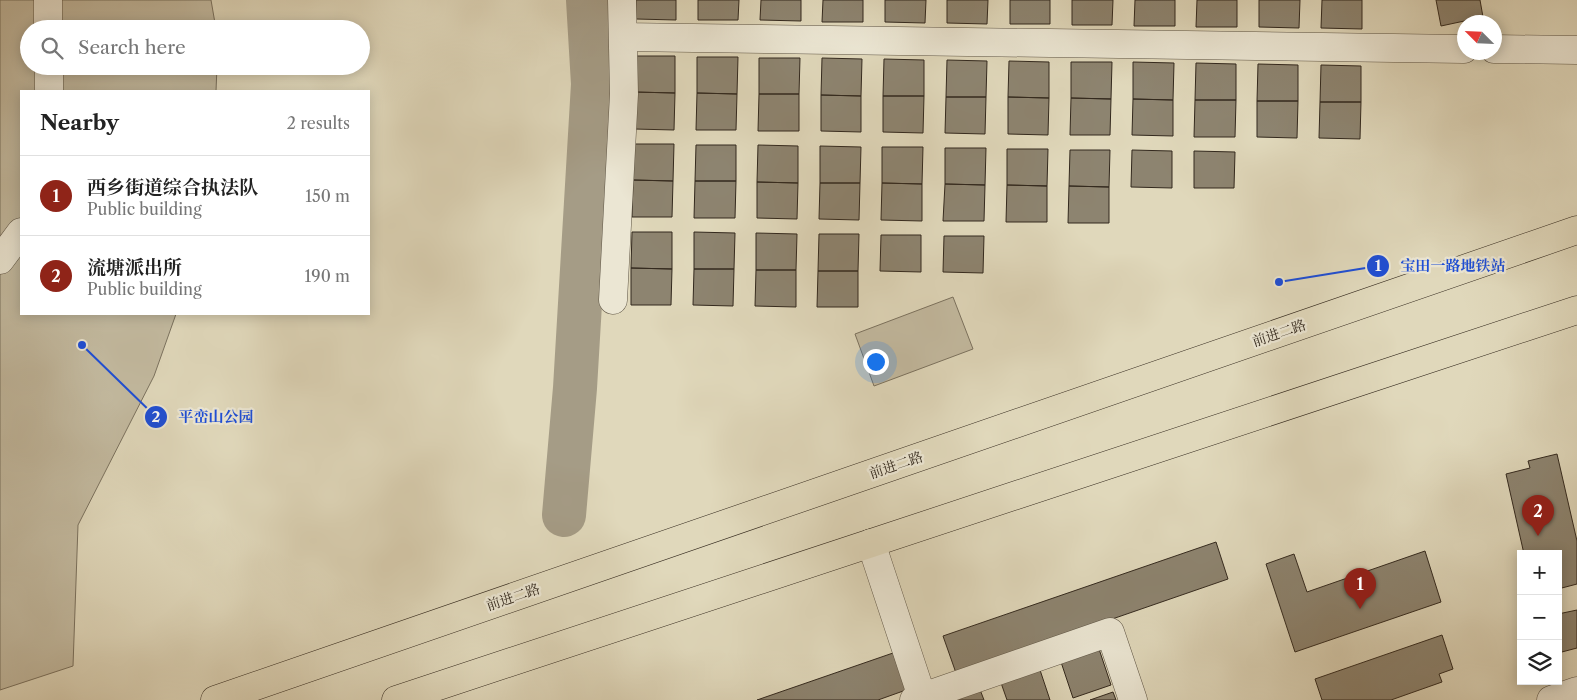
<!DOCTYPE html>
<html lang="en">
<head>
<meta charset="utf-8">
<style>
  body { margin:0; font-family:"Libre Caslon Text","Noto Serif SC",serif; background:#f2f2f2; color:#222 }
  .controls { position:absolute; right:15px; bottom:15px; display:grid; overflow:hidden; border-radius:0px; box-shadow:0 2px 12px #0003 }
  .controls button { width:45px; height:45px; display:grid; place-items:center; padding:0; border:0; border-bottom:1px solid #e0e0e0; background:#fff; color:#222; font:25px sans-serif }
  .compass { position:absolute; left:1457px; top:15px; width:45px; height:45px; border-radius:50%; background:#fff; box-shadow:0 2px 12px #0003; rotate:294deg }
  .you { position:absolute; left:875px; top:361px; width:18px; height:18px; margin:-12px; border:4px solid #fff; border-radius:50%; background:#1a73e8; box-shadow:0 0 0 8px #1a73e833 }
  .badge { display:grid; place-items:center; width:32px; height:32px; border-radius:50%; background:#8f2418; color:#fff; font-size:16px; font-weight:700 }
  .pin { position:absolute; translate:-50% -41px; filter:drop-shadow(0 1px 2px #0008) }
  .pin::after { content:''; position:absolute; top:26px; width:18px; height:15px; background:inherit; clip-path:polygon(0 0,100% 0,50% 100%) }
  .list { margin:0; padding:0; list-style:none }
  h2 { display:flex; justify-content:space-between; align-items:center; height:65px; margin:0; padding:0 20px; font-size:21px }
  h2 small { font-size:16px; font-weight:400; color:#767676 }
  .list li { display:grid; grid-template-columns:32px 1fr auto; gap:15px; align-items:center; box-sizing:border-box; height:80px; padding:0 20px; border-top:1px solid #e0e0e0 }
  .list b { display:block; font-size:19px; white-space:nowrap }
  .list p { margin:0; font-size:16px; white-space:nowrap; color:#767676 }
  .list em { font-size:16px; font-style:normal; color:#767676 }
  .icon { flex:none; width:28px; height:28px; fill:none; stroke:currentColor; stroke-width:2; stroke-linecap:round; stroke-linejoin:round }
  .map { position:relative; flex:none; width:1577px; height:700px; overflow:hidden }
  .search { position:absolute; background:#fff; box-shadow:0 2px 12px #0003; left:20px; top:20px; width:350px; height:55px; display:flex; align-items:center; gap:12px; box-sizing:border-box; padding:0 18px; border-radius:28px; color:#767676; font-size:19px }
  .panel { position:absolute; background:#fff; box-shadow:0 2px 12px #0003; left:20px; top:90px; width:350px; height:225px; border-radius:0px }
  .map>svg:first-child { display:block }
</style>
</head>
<body>
<div class="map">
<svg width="1577" height="700" viewBox="0 0 1577 700">
  <rect width="100%" height="100%" fill="#e0d8bb"/>
  <filter id="stains"><feTurbulence type="fractalNoise" baseFrequency=".004" numOctaves="4"/><feColorMatrix values="0 0 0 0 .2 0 0 0 0 .09 0 0 0 0 .02 0 0 0 .5 -.17"/></filter>
  <radialGradient id="worn" r=".72"><stop offset=".6" stop-color="#630" stop-opacity="0"/><stop offset="1" stop-color="#630" stop-opacity=".3"/></radialGradient>
  <path fill="#c3baa0" stroke="#7b725f" d="M 0,0 L 211,0 L 216,29 L 29,29 L 29,66 L 217,66 L 216,91 L 21,91 L 21,314 L 176,314 L 154,376 L 78,525 L 73,666 L 0,690 Z
    M 953,297 L 973,349 L 874,386 L 855,334 Z"/>
  <g fill="none" stroke-linecap="round" stroke-linejoin="round">
    <path stroke="#a59c86" stroke-width="44" d="M 564,515 L 575,388 L 593,84 L 588,0"/>
  </g>
  <path fill="#8d8470" stroke="#33291e" d="M 636,0 L 676,0 L 676,20 L 636,19 Z
    M 698,0 L 739,0 L 738,20 L 698,20 Z
    M 761,0 L 801,0 L 801,21 L 760,20 Z
    M 823,0 L 863,0 L 863,22 L 822,22 Z
    M 885,0 L 926,0 L 925,23 L 885,22 Z
    M 947,0 L 988,0 L 987,24 L 947,23 Z
    M 1010,0 L 1050,0 L 1050,24 L 1010,24 Z
    M 1072,0 L 1113,0 L 1112,25 L 1072,25 Z
    M 1135,0 L 1175,0 L 1175,26 L 1134,26 Z
    M 1197,0 L 1237,0 L 1237,27 L 1196,27 Z
    M 1259,0 L 1300,0 L 1299,28 L 1259,27 Z
    M 1322,0 L 1362,0 L 1362,29 L 1321,28 Z
    M 1436,0 L 1480,0 L 1483,17 L 1441,26 Z
    M 635,56 L 675,56 L 675,93 L 634,92 Z
    M 697,57 L 738,57 L 737,94 L 697,93 Z
    M 759,58 L 800,58 L 799,94 L 759,94 Z
    M 822,58 L 862,59 L 861,96 L 821,95 Z
    M 884,59 L 924,60 L 924,96 L 883,96 Z
    M 947,60 L 987,61 L 986,97 L 946,97 Z
    M 1009,61 L 1049,62 L 1049,98 L 1008,97 Z
    M 1071,62 L 1112,62 L 1111,99 L 1071,98 Z
    M 1133,62 L 1174,63 L 1173,100 L 1133,99 Z
    M 1196,63 L 1236,64 L 1236,100 L 1195,100 Z
    M 1258,64 L 1298,65 L 1298,101 L 1257,101 Z
    M 1321,65 L 1361,66 L 1361,102 L 1320,102 Z
    M 634,92 L 675,93 L 674,130 L 634,129 Z
    M 697,93 L 737,94 L 736,130 L 696,130 Z
    M 759,94 L 799,94 L 799,131 L 758,131 Z
    M 821,95 L 861,96 L 861,132 L 821,131 Z
    M 883,96 L 924,96 L 923,133 L 883,132 Z
    M 946,97 L 986,97 L 985,134 L 945,133 Z
    M 1008,97 L 1049,98 L 1048,135 L 1008,134 Z
    M 1071,98 L 1111,99 L 1110,135 L 1070,135 Z
    M 1133,99 L 1173,100 L 1173,136 L 1132,135 Z
    M 1195,100 L 1236,100 L 1235,137 L 1194,137 Z
    M 1257,101 L 1298,101 L 1297,138 L 1257,137 Z
    M 1320,102 L 1361,102 L 1360,139 L 1319,138 Z
    M 633,144 L 674,144 L 673,181 L 633,180 Z
    M 696,145 L 736,145 L 736,181 L 695,181 Z
    M 758,145 L 798,146 L 798,183 L 757,182 Z
    M 820,146 L 861,147 L 860,183 L 820,183 Z
    M 882,147 L 923,147 L 922,184 L 882,183 Z
    M 945,148 L 986,148 L 985,185 L 945,184 Z
    M 1007,149 L 1048,149 L 1047,186 L 1007,185 Z
    M 1070,150 L 1110,150 L 1109,187 L 1069,186 Z
    M 1132,150 L 1172,151 L 1172,188 L 1131,187 Z
    M 1194,151 L 1235,152 L 1234,188 L 1194,188 Z
    M 633,180 L 673,181 L 672,217 L 632,217 Z
    M 695,181 L 736,181 L 735,218 L 694,218 Z
    M 757,182 L 798,183 L 797,219 L 757,218 Z
    M 820,183 L 860,183 L 859,220 L 819,219 Z
    M 882,183 L 922,184 L 922,221 L 881,220 Z
    M 945,184 L 985,185 L 984,221 L 943,221 Z
    M 1007,185 L 1047,186 L 1047,222 L 1006,222 Z
    M 1069,186 L 1109,187 L 1109,223 L 1068,223 Z
    M 632,232 L 672,232 L 672,269 L 631,268 Z
    M 694,232 L 735,233 L 734,269 L 694,269 Z
    M 756,233 L 797,234 L 796,270 L 756,270 Z
    M 819,234 L 859,234 L 858,271 L 818,271 Z
    M 881,235 L 921,235 L 921,272 L 880,271 Z
    M 944,236 L 984,236 L 983,273 L 943,272 Z
    M 631,268 L 672,269 L 671,305 L 631,305 Z
    M 694,269 L 734,269 L 733,306 L 693,305 Z
    M 756,270 L 796,270 L 796,307 L 755,306 Z
    M 818,271 L 858,271 L 858,307 L 817,307 Z
    M 1557,454 L 1577,541 L 1577,584 L 1558,589 L 1558,554 L 1524,554 L 1506,474 L 1530,468 L 1528,461 Z
    M 1216,542 L 1228,579 L 956,673 L 943,636 Z
    M 1425,551 L 1441,602 L 1295,652 L 1266,564 L 1294,554 L 1307,592 Z
    M 1577,610 L 1577,648 L 1558,653 L 1558,614 Z
    M 1442,635 L 1453,669 L 1439,674 L 1442,682 L 1391,700 L 1322,700 L 1315,679 Z
    M 1098,646 L 1111,685 L 1073,698 L 1060,659 Z
    M 893,653 L 906,690 L 878,700 L 757,700 Z
    M 1039,667 L 1050,700 L 1007,700 L 1000,680 Z
    M 979,687 L 984,700 L 943,700 Z
    M 1113,692 L 1116,700 L 1090,700 Z"/>
  <g fill="none" stroke-linecap="round" stroke-linejoin="round">
    <g stroke="#5e5545" stroke-width="29">
      <path id="minor" d="M 48,0 L 48,29
        M 623,37 L 1464,49
        M 1494,49 L 1577,50
        M 49,66 L 49,91
        M 0,260 L 21,232
        M 613,300 L 624,94 L 622,0
        M 871,543 L 923,700
        M 914,700 L 1110,632 L 1133,700
        M 1551,700 L 1577,691"/>
    </g>
    <g stroke="#33291e" stroke-width="29">
      <path id="major" d="M 215,700 L 1577,230
        M 396,700 L 1577,310"/>
    </g>
    <use href="#minor" stroke="#ebe6d3" stroke-width="28"/>
    <use href="#major" stroke="#e0d8bb" stroke-width="28"/>
  </g>
  <g text-anchor="middle" stroke-width="4.5" stroke-linejoin="round" paint-order="stroke">
    <g font-size="14" fill="#33291e" stroke="#ebe6d3">
      <text transform="translate(1279 333) rotate(-19)" y="5">前进二路</text>
      <text transform="translate(896 465) rotate(-19)" y="5">前进二路</text>
      <text transform="translate(513 597) rotate(-19)" y="5">前进二路</text>
    </g>
  </g>
  <path fill="none" stroke="#1d4ed8" stroke-width="2" d="M1279 282L1378 266M82 345L156 417"/>
  <g fill="#1d4ed8" stroke="#ebe6d3" stroke-width="2">
    <circle cx="1279" cy="282" r="5"/>
    <circle cx="82" cy="345" r="5"/>
    <circle cx="1378" cy="266" r="12"/>
    <circle cx="156" cy="417" r="12"/>
  </g>
  <g font-size="15" text-anchor="middle" font-weight="bold" fill="#fff">
    <text x="1378" y="271">1</text>
    <text x="156" y="422">2</text>
  </g>
  <g font-size="15" text-anchor="middle" font-weight="bold" fill="#1d4ed8" stroke="#ebe6d3" stroke-width="4.5" stroke-linejoin="round" paint-order="stroke">
    <text x="1453" y="271">宝田一路地铁站</text>
    <text x="216" y="422">平峦山公园</text>
  </g>
  <rect width="100%" height="100%" filter="url(#stains)"/>
  <rect width="100%" height="100%" fill="url(#worn)"/>
</svg>
<div class="controls">
<button>+</button>
<button>−</button>
<button><svg class="icon" aria-label="layers" viewBox="0 0 24 24"><path d="M12 4l9 5-9 5-9-5zM3 14l9 5 9-5"/></svg></button>
</div>
<svg class="compass" viewBox="-18 -18 36 36"><path d="M0-13l5 13h-10z" fill="#e53935"/><path d="M0 13l5-13h-10z" fill="#767676"/></svg>
<div class="you"></div>
<div class="pin badge" style="left:1360px;top:609px">1</div>
<div class="pin badge" style="left:1538px;top:536px">2</div>
<div class="search"><svg class="icon" aria-label="search" viewBox="0 0 24 24"><circle cx="10" cy="10" r="6"/><path d="M15 15l6 6"/></svg>Search here</div>
<section class="panel">
<h2>Nearby<small>2 results</small></h2>
<ul class="list">
<li><span class="badge">1</span><div><b>西乡街道综合执法队</b><p>Public building</p></div><em>150 m</em></li>
<li><span class="badge">2</span><div><b>流塘派出所</b><p>Public building</p></div><em>190 m</em></li>
</ul>
</section>
</div>
</body>
</html>
